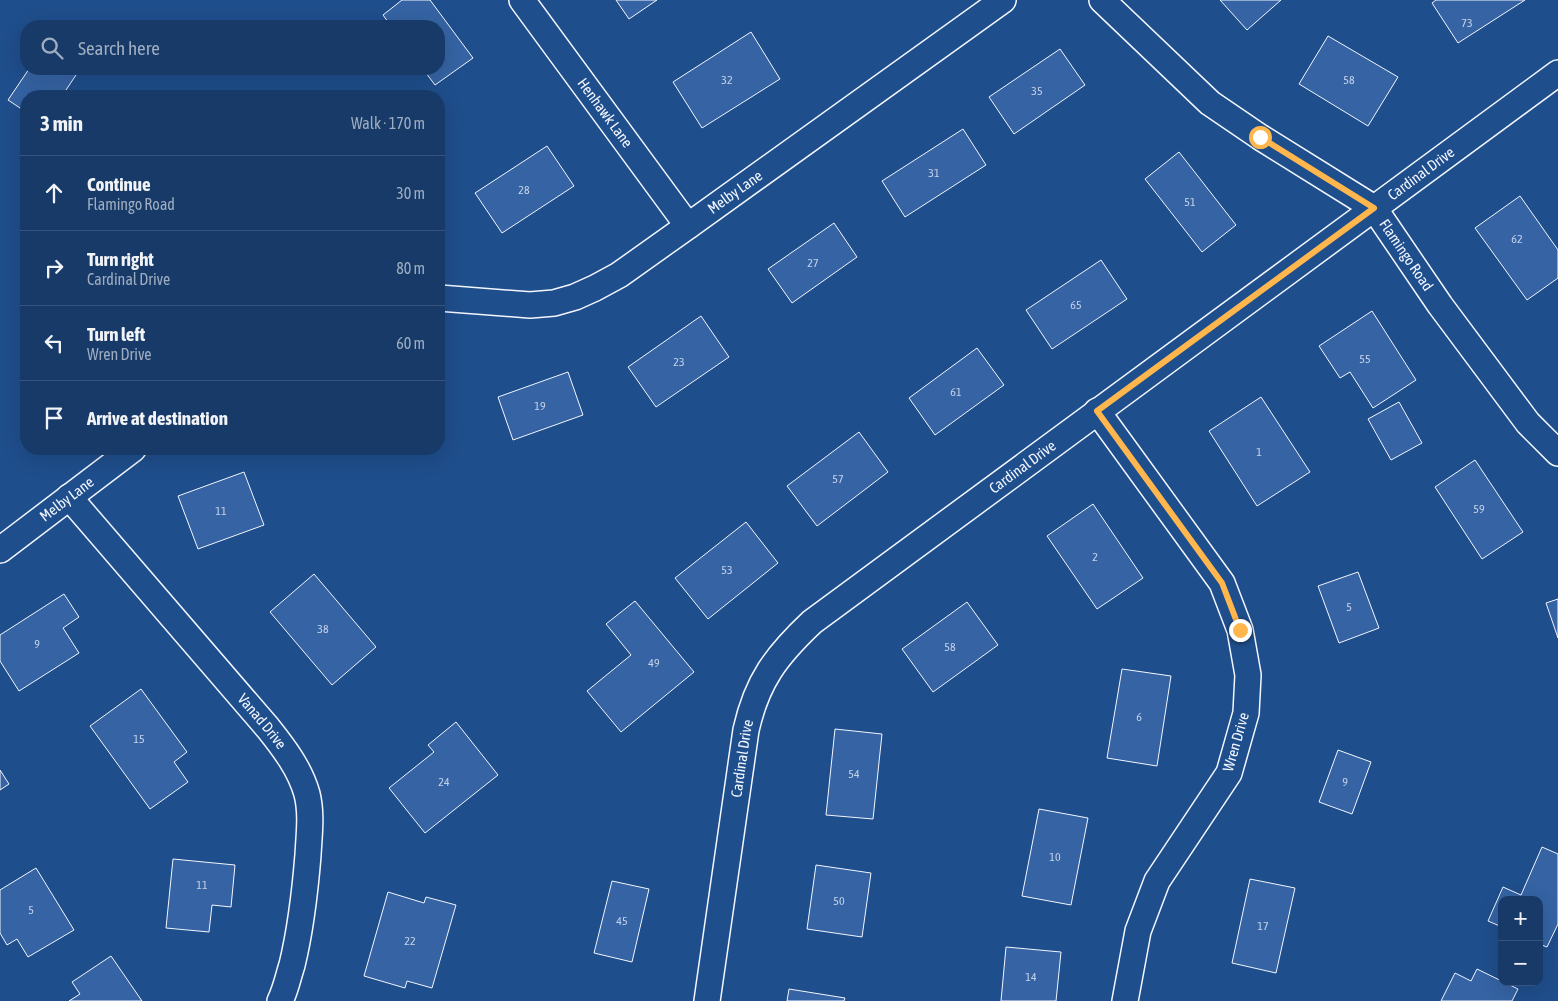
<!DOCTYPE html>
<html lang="en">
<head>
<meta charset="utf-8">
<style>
  body { margin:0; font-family:"Asap Condensed",sans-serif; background:#244571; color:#f1f3f6 }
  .controls { position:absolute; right:15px; bottom:15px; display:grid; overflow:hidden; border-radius:10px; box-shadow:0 5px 20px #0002 }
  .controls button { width:45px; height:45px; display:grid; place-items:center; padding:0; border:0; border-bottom:1px solid #36547d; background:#173a69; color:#f1f3f6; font:25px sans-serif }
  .stop { position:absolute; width:15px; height:15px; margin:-11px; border:4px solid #ffb74d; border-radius:50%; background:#fff }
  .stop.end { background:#ffb74d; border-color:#fff; box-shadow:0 1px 5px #0008 }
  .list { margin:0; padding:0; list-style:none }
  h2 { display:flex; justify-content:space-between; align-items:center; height:65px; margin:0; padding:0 20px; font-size:21px }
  h2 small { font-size:16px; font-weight:400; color:#9eadc0 }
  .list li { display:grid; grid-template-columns:32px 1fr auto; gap:15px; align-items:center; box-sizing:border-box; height:75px; padding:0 20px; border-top:1px solid #36547d }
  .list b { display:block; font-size:19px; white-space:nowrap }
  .list p { margin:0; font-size:16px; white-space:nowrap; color:#9eadc0 }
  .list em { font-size:16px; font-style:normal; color:#9eadc0 }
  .icon { flex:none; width:28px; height:28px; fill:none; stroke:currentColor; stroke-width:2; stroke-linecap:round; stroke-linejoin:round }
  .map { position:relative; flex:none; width:1558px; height:1001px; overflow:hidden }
  .search { position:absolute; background:#173a69; box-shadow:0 5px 20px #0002; left:20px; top:20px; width:425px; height:55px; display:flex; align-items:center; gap:12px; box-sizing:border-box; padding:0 18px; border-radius:20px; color:#9eadc0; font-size:19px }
  .panel { position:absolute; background:#173a69; box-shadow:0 5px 20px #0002; left:20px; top:90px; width:425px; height:365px; border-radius:20px }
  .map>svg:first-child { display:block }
</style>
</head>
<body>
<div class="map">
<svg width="1558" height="1001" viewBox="0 0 1558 1001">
  <rect width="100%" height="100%" fill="#1f4e8c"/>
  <path fill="#3563a3" stroke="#f2f6ff" d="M 402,0 L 430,0 L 473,58 L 435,85 L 423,69 L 439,69 L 439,26 L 391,26 L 383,15 Z
    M 616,0 L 657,0 L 629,19 Z
    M 1220,0 L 1281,0 L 1247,30 Z
    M 1436,0 L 1525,0 L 1458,43 L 1432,3 Z
    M 751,32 L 780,79 L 702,128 L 673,82 Z
    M 1328,36 L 1398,77 L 1368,126 L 1299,84 Z
    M 1060,49 L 1085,85 L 1014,134 L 989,97 Z
    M 29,69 L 80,69 L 62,96 L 26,96 L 26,112 L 8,100 Z
    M 963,129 L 986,165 L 905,217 L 882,181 Z
    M 547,146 L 574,186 L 502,233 L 475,193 Z
    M 1179,152 L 1236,225 L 1202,252 L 1145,179 Z
    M 1520,196 L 1558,250 L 1558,278 L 1527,300 L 1475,228 Z
    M 834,223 L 857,257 L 792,303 L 768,269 Z
    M 1101,260 L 1127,299 L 1052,349 L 1026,310 Z
    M 1372,311 L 1416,380 L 1373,408 L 1350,372 L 1340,378 L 1319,346 Z
    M 701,316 L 729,357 L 656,407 L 628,367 Z
    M 977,348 L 1004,385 L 935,435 L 909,398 Z
    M 568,372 L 583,415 L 513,440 L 498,397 Z
    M 1261,397 L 1310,472 L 1257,506 L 1209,431 Z
    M 1399,402 L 1422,443 L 1391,460 L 1368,419 Z
    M 859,432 L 888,472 L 817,526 L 787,486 Z
    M 1475,460 L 1523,532 L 1482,559 L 1435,487 Z
    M 244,472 L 264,525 L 198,549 L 178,496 Z
    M 1093,504 L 1143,578 L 1097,609 L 1047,536 Z
    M 746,522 L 778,563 L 708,619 L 675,578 Z
    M 1358,572 L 1379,628 L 1339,643 L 1318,586 Z
    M 314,574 L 376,647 L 332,685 L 270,612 Z
    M 64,594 L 79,617 L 63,628 L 79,653 L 19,691 L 0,661 L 0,635 Z
    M 1558,599 L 1558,638 L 1546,603 Z
    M 635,601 L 694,672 L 621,732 L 587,691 L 631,655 L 606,624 Z
    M 967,602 L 998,645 L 933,692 L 902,649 Z
    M 1122,669 L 1171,676 L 1157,766 L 1107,758 Z
    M 141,689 L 187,752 L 174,762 L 188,782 L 150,809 L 90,726 Z
    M 456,722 L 498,775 L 425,833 L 389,788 L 434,752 L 428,745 Z
    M 835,729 L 882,734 L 873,819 L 826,815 Z
    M 1338,750 L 1371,762 L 1352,814 L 1319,802 Z
    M 0,770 L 9,784 L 0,790 Z
    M 1039,809 L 1088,818 L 1071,905 L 1022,896 Z
    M 1542,847 L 1558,854 L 1558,924 L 1547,947 L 1539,944 L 1539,900 L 1502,900 L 1502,927 L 1488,921 L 1503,887 L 1521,895 Z
    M 173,859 L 235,865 L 231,907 L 212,905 L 209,932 L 166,928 Z
    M 816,865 L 871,873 L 862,937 L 807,929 Z
    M 36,868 L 74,930 L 28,957 L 17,939 L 7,945 L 0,933 L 0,890 Z
    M 1250,879 L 1295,888 L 1276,973 L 1232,963 Z
    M 612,881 L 649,889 L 632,962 L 594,953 Z
    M 388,892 L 424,903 L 426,897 L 456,905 L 432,988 L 407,981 L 405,988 L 364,976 Z
    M 1006,947 L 1061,952 L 1056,1001 L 1001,1001 Z
    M 111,956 L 142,1001 L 69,1001 L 80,994 L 72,982 Z
    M 1477,969 L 1518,989 L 1512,1001 L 1441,1001 L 1455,973 L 1471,981 Z
    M 789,989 L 845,998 L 844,1001 L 787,1001 Z"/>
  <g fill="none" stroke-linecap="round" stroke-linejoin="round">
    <g stroke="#f2f6ff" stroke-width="28">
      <g id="minor">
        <path id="s1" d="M 522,0 L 688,226"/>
        <path id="s2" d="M 1102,0 L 1210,103 L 1260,137 L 1374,208 L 1440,305 L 1528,423 L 1558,453"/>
        <path id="s3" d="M 439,298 L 530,305 L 554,303 L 575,297 L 595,288 L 619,275 L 688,226 L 1003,0"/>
        <path d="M 1097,411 L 1222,583 L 1240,630 L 1248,675 L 1246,713 L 1229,773 L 1157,881 L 1138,931 L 1125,1001"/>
        <path id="s4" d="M 69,497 L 268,728 C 284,748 300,769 307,794 C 312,814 309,835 308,855 C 305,892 301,928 292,965 C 288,977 286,989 280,1001"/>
        <path id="s5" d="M 0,550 L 133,449"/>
        <path id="s6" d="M 707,1001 L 746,730 C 757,681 776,656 812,622 L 1558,73"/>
      </g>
    </g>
    <use href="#minor" stroke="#1f4e8c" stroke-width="25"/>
  </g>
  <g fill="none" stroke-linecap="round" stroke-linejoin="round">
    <path stroke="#ffb74d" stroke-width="6" d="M 1240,630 L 1222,583 L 1097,411 L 1374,208 L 1260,137"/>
  </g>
  <g text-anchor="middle" stroke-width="4" stroke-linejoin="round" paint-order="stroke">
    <g font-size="12" fill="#c3d1e8">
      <text x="1467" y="27">73</text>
      <text x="727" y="84">32</text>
      <text x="1349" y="84">58</text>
      <text x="1037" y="95">35</text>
      <text x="934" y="177">31</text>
      <text x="524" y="194">28</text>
      <text x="1190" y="206">51</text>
      <text x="1517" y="243">62</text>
      <text x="813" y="267">27</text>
      <text x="1076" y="309">65</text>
      <text x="1365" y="363">55</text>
      <text x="679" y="366">23</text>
      <text x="956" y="396">61</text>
      <text x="540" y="410">19</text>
      <text x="1259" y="456">1</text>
      <text x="838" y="483">57</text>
      <text x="1479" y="513">59</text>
      <text x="221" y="515">11</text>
      <text x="1095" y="561">2</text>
      <text x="727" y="574">53</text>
      <text x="1349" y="611">5</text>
      <text x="323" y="633">38</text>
      <text x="37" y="648">9</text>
      <text x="950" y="651">58</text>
      <text x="654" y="667">49</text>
      <text x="1139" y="721">6</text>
      <text x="139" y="743">15</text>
      <text x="854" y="778">54</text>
      <text x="444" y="786">24</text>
      <text x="1345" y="786">9</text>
      <text x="1055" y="861">10</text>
      <text x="202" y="889">11</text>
      <text x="839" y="905">50</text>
      <text x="31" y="914">5</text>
      <text x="622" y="925">45</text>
      <text x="1263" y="930">17</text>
      <text x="410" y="945">22</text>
      <text x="1031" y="981">14</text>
    </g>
    <g font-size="15" fill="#f2f6ff" stroke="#1f4e8c">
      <text dy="5" stroke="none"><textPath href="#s1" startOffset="140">Henhawk Lane</textPath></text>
      <text dy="5" stroke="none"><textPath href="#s6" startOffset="1159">Cardinal Drive</textPath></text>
      <text dy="5" stroke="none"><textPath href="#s3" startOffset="329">Melby Lane</textPath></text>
      <text dy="5" stroke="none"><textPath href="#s2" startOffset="401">Flamingo Road</textPath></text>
      <text dy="5" stroke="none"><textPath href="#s6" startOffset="664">Cardinal Drive</textPath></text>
      <text dy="5" stroke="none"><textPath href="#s5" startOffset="84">Melby Lane</textPath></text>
      <text dy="5" stroke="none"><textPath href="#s4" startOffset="296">Vanad Drive</textPath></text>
      <text transform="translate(1236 742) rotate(-74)" y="5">Wren Drive</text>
      <text dy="5" stroke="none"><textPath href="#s6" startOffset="245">Cardinal Drive</textPath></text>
    </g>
  </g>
</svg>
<div class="controls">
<button>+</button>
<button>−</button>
</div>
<div class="stop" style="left:1260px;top:137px"></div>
<div class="stop end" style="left:1240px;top:630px"></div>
<div class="search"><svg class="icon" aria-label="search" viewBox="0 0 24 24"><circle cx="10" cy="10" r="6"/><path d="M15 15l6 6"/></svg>Search here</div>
<section class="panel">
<h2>3 min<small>Walk · 170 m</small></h2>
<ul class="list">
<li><svg class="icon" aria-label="ahead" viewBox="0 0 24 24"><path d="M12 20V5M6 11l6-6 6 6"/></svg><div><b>Continue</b><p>Flamingo Road</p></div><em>30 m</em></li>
<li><svg class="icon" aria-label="right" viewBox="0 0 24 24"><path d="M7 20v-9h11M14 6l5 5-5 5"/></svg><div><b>Turn right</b><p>Cardinal Drive</p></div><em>80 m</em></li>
<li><svg class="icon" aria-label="left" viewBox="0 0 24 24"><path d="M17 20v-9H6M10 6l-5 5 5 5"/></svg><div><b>Turn left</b><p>Wren Drive</p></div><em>60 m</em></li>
<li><svg class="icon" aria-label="arrive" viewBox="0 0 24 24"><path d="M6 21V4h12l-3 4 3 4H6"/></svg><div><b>Arrive at destination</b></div></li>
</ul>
</section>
</div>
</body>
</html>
